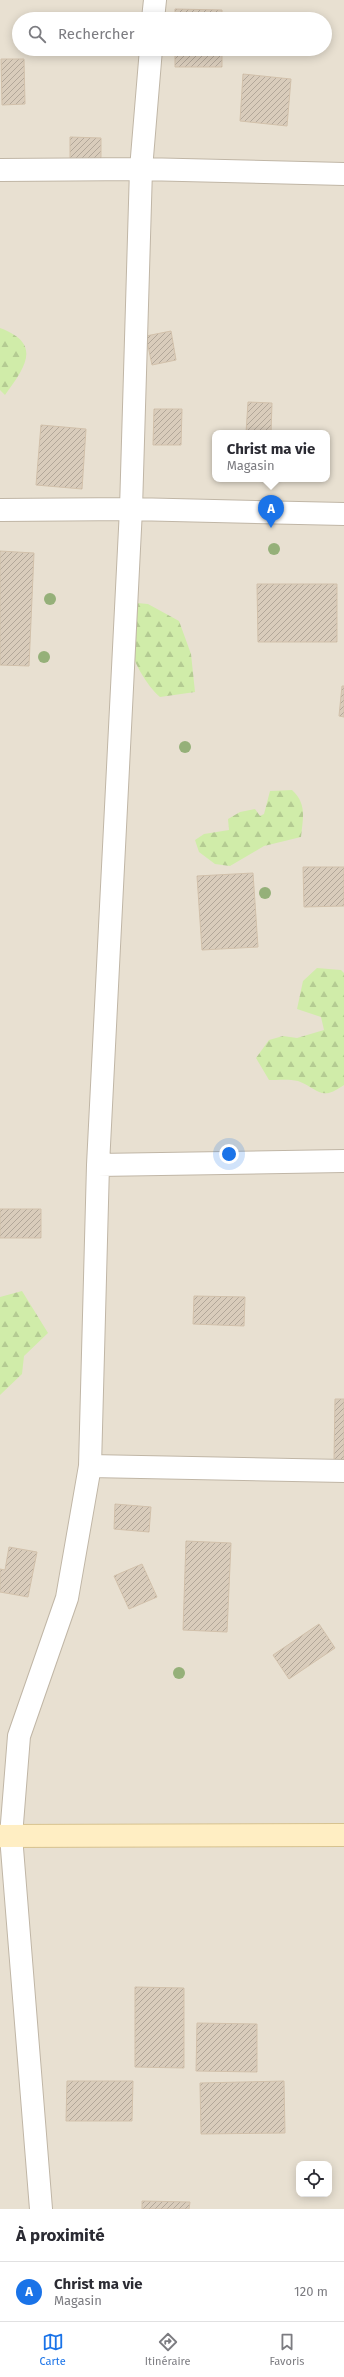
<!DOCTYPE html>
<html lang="fr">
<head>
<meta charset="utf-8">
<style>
  body { margin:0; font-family:"Fira Sans",sans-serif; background:#f2f2f3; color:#2b2b33 }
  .controls { position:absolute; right:12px; bottom:12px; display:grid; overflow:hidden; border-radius:8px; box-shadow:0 2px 10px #0003 }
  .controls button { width:36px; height:36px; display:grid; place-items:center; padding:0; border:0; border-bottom:1px solid #e1e1e2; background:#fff; color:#2b2b33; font:20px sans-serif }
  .you { position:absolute; left:229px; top:1154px; width:14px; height:14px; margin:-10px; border:3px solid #fff; border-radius:50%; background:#1a73e8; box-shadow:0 0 0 6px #1a73e833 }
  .badge { display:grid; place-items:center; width:26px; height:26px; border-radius:50%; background:#1a73e8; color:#fff; font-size:13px; font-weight:700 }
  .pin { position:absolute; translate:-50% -33px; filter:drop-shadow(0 1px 2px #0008) }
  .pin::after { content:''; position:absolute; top:21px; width:14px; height:12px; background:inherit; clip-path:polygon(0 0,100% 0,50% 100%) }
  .popup { position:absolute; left:212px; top:430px; width:118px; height:52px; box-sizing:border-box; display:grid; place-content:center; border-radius:8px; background:#fff; filter:drop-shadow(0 1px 3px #0005); font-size:13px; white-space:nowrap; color:#7c7c81 }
  .popup b { font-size:15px; color:#2b2b33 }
  .popup::after { content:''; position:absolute; left:50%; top:100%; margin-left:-8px; border:8px solid transparent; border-top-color:#fff }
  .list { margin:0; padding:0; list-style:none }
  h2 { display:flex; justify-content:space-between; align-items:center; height:52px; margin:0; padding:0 16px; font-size:17px }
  h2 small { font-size:13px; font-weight:400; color:#7c7c81 }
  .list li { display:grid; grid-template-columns:26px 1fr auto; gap:12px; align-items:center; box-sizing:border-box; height:60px; padding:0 16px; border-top:1px solid #e1e1e2 }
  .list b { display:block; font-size:15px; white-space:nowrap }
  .list p { margin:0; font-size:13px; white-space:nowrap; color:#7c7c81 }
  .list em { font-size:13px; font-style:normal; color:#7c7c81 }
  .icon { flex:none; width:22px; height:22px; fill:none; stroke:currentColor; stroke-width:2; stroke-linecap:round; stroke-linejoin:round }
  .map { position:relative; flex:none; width:344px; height:2209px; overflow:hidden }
  .search { position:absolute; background:#fff; box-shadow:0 2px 10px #0003; left:12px; right:12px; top:12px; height:44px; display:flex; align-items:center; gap:10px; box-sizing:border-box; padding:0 14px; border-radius:22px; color:#7c7c81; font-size:15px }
  .sheet { height:112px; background:#fff }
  nav { display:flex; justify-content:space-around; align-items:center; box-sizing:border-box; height:56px; border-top:1px solid #e1e1e2; background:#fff; font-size:11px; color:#7c7c81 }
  nav a { display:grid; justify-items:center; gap:2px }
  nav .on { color:#1a73e8 }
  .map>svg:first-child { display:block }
</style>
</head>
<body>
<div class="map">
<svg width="344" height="2209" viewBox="0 0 344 2209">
  <defs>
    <pattern id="forest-firs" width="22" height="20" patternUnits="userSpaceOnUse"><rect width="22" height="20" fill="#d0eca9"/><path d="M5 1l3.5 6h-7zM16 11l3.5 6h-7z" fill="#b4cb92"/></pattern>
    <pattern id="building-hatch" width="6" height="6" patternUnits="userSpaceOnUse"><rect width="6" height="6" fill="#d9ccbb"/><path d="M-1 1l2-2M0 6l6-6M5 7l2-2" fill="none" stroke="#b2a799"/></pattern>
  </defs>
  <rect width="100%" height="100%" fill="#f4eee4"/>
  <path fill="#e8e0d1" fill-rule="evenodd" d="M 0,0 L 344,0 L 344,2209 L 0,2209 ZM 19,19 L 325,19 L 325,49 L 19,49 ZM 215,433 L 327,433 L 327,479 L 215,479 ZM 299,2164 L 329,2164 L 329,2194 L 299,2194 Z"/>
  <path fill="url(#forest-firs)" d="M 0,328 C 43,344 25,367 5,395 L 0,390 Z
    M 137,603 L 148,604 L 179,621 L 191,654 L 195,692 L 160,697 C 147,686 131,659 129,641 C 128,630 130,618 130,607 Z
    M 292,790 C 307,804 303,817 301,837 L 264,846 L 230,866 L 215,864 L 199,852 L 195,840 L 204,834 L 229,830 L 228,819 L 240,812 L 255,809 L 260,816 L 264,814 L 270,791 Z
    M 317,968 L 341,970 L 344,973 L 344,1085 C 320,1102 319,1089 298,1081 C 290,1079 278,1080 269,1080 L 256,1058 L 269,1040 L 283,1036 L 297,1038 L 324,1030 L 321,1017 L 297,1009 L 303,981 Z
    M 22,1291 L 48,1333 L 24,1356 L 22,1374 L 0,1395 L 0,1297 Z"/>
  <path fill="url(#building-hatch)" stroke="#d2c1ab" d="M 175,9 L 222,10 L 222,19 L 175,19 Z
    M 175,49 L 222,49 L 222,67 L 175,67 Z
    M 1,59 L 24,59 L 25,104 L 2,105 Z
    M 243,74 L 291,79 L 287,126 L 240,121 Z
    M 70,137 L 101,138 L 101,170 L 70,169 Z
    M 171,331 L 176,360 L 152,365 L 146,336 Z
    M 248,402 L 272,403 L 271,433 L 246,433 Z
    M 154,409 L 182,409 L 181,445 L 153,445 Z
    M 41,425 L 86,429 L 82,489 L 36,485 Z
    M 0,551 L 34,553 L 29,666 L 0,665 Z
    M 257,584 L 337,584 L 337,642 L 258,642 Z
    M 342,686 L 344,686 L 344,717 L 339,716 Z
    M 303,867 L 344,867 L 344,906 L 304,907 Z
    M 253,873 L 258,947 L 202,950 L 197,876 Z
    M 0,1209 L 41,1209 L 41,1238 L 0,1238 Z
    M 194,1296 L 245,1297 L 244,1326 L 193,1324 Z
    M 335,1399 L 344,1399 L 344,1460 L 334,1459 Z
    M 115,1504 L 151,1507 L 149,1532 L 114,1529 Z
    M 186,1541 L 231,1543 L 227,1632 L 183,1630 Z
    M 9,1547 L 37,1552 L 28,1597 L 0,1592 L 0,1569 L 5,1570 Z
    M 142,1564 L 157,1597 L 129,1609 L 114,1576 Z
    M 319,1624 L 335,1648 L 289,1679 L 273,1655 Z
    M 135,1987 L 184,1988 L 184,2068 L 135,2067 Z
    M 197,2023 L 257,2024 L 257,2072 L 196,2071 Z
    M 67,2081 L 133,2081 L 132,2121 L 66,2121 Z
    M 284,2081 L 285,2133 L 201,2134 L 200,2083 Z
    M 142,2201 L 190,2202 L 189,2209 L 142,2209 Z"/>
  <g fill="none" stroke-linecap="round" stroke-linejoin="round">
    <g stroke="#c0b6a6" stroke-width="24">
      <path id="street" d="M 153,19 L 155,0
        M 0,170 L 141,169 L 344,174
        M 0,510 L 131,509 L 344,514
        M 98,1165 L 344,1161
        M 90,1466 L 344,1471
        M 41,2209 L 11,1836 L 19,1736 L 67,1598 L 90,1466 L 98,1165 L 131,509 L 141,169 L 151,49"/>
    </g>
    <g stroke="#d7c28f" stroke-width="24">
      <path id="secondary" d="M 0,1836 L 344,1835"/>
    </g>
    <use href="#street" stroke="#fff" stroke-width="22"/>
    <use href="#secondary" stroke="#ffeec3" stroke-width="22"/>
  </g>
  <g fill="#95b079">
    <circle cx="274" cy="549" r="6"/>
    <circle cx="50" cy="599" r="6"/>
    <circle cx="44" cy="657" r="6"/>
    <circle cx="185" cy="747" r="6"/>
    <circle cx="265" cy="893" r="6"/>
    <circle cx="179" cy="1673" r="6"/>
  </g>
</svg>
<div class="controls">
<button><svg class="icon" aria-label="locate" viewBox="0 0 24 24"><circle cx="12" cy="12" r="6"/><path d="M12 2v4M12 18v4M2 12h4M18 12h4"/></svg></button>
</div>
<div class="you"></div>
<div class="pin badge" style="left:271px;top:528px">A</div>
<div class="popup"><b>Christ ma vie</b>Magasin</div>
<div class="search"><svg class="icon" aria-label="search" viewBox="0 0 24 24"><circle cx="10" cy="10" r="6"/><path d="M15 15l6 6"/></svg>Rechercher</div>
</div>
<section class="sheet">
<h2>À proximité<small></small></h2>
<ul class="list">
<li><span class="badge">A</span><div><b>Christ ma vie</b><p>Magasin</p></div><em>120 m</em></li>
</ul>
</section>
<nav>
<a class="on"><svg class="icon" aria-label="map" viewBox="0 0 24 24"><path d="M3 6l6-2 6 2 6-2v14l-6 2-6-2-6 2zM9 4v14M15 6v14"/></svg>Carte</a>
<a><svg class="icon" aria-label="directions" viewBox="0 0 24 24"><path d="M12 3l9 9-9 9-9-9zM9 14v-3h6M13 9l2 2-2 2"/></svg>Itinéraire</a>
<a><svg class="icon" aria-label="saved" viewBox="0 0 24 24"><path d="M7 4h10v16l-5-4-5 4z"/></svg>Favoris</a>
</nav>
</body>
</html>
